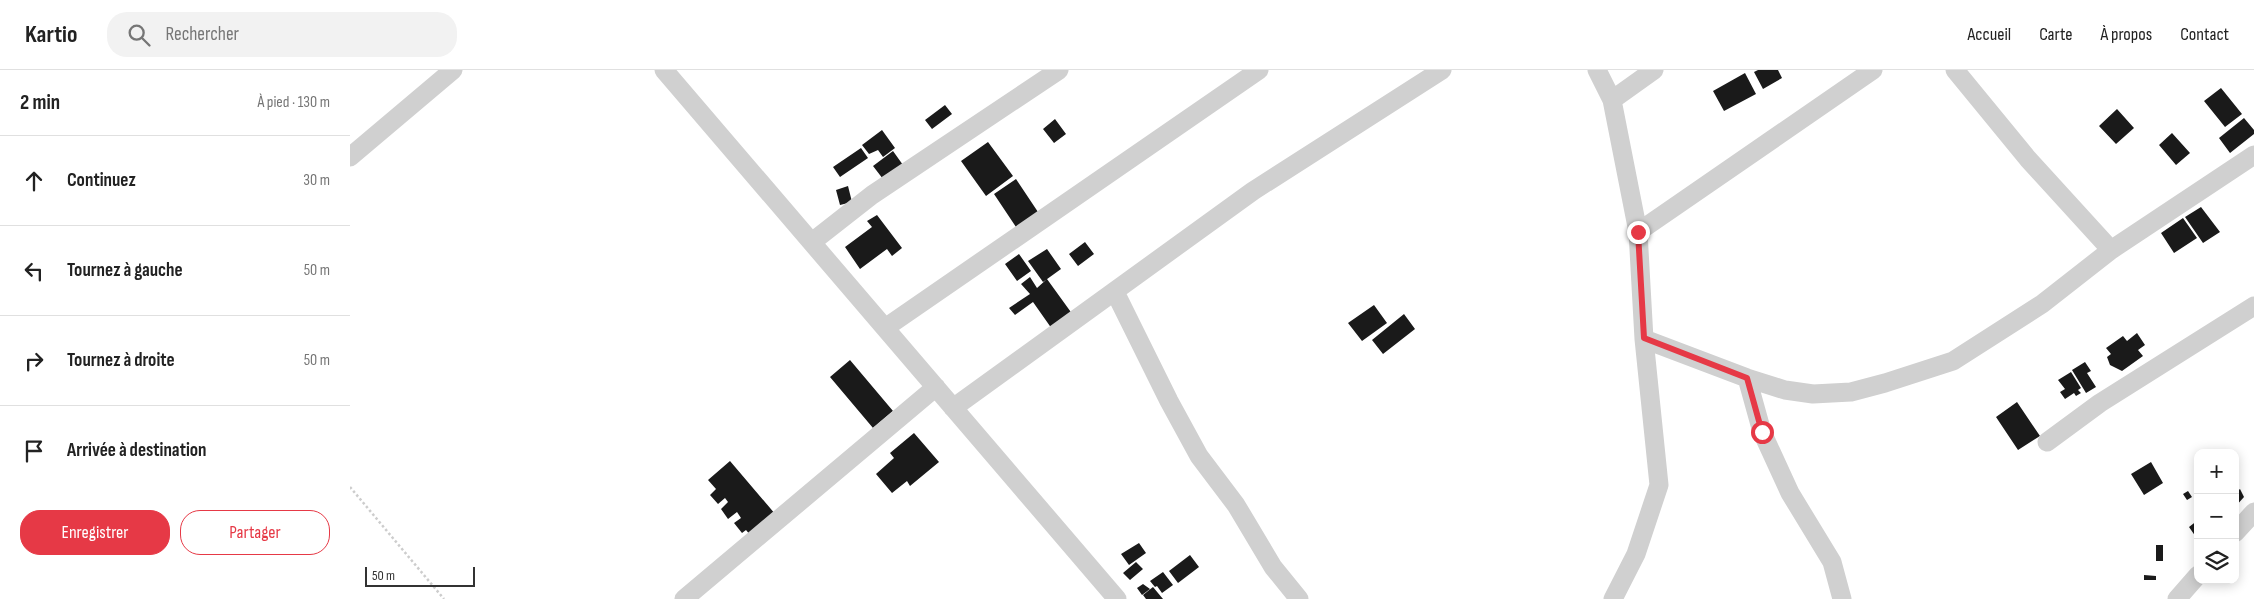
<!DOCTYPE html>
<html lang="fr">
<head>
<meta charset="utf-8">
<style>
  body { margin:0; font-family:"Sofia Sans Condensed",sans-serif; background:#f2f2f2; color:#222 }
  .controls { position:absolute; right:15px; bottom:15px; display:grid; overflow:hidden; border-radius:10px; box-shadow:0 2px 12px #0003 }
  .controls button { width:45px; height:45px; display:grid; place-items:center; padding:0; border:0; border-bottom:1px solid #e0e0e0; background:#fff; color:#222; font:25px sans-serif }
  .scale { position:absolute; left:15px; bottom:12px; width:110px; box-sizing:border-box; padding-left:5px; border:2px solid #333; border-top:0; font-size:14px; line-height:18px; white-space:nowrap; color:#333; -webkit-text-stroke:4px #fff; paint-order:stroke }
  .stop { position:absolute; width:15px; height:15px; margin:-11px; border:4px solid #e63946; border-radius:50%; background:#fff }
  .stop.end { background:#e63946; border-color:#fff; box-shadow:0 1px 5px #0008 }
  .list { margin:0; padding:0; list-style:none }
  h2 { display:flex; justify-content:space-between; align-items:center; height:65px; margin:0; padding:0 20px; font-size:21px }
  h2 small { font-size:16px; font-weight:400; color:#767676 }
  .list li { display:grid; grid-template-columns:32px 1fr auto; gap:15px; align-items:center; box-sizing:border-box; height:90px; padding:0 20px; border-top:1px solid #e0e0e0 }
  .list b { display:block; font-size:19px; white-space:nowrap }
  .list em { font-size:16px; font-style:normal; color:#767676 }
  .actions { display:flex; gap:10px; padding:15px 20px }
  .actions a { flex:1; padding:11px 0; border:1px solid #e63946; border-radius:20px; text-align:center; font-size:18px; color:#e63946 }
  .actions .main { background:#e63946; color:#fff }
  .icon { flex:none; width:28px; height:28px; fill:none; stroke:currentColor; stroke-width:2; stroke-linecap:round; stroke-linejoin:round }
  .map { position:relative; flex:none; width:1904px; height:529px; overflow:hidden }
  header { display:flex; align-items:center; gap:30px; box-sizing:border-box; height:70px; padding:0 25px; background:#fff; border-bottom:1px solid #e0e0e0 }
  header strong { font-size:24px }
  nav { display:flex; gap:28px; margin-inline-start:auto; font-size:18px }
  .search { width:350px; height:45px; background:#f2f2f2; display:flex; align-items:center; gap:12px; box-sizing:border-box; padding:0 18px; border-radius:20px; color:#767676; font-size:19px }
  main { display:flex }
  aside { flex:1; background:#fff }
  .map>svg:first-child { display:block }
</style>
</head>
<body>
<header>
<strong>Kartio</strong>
<div class="search"><svg class="icon" aria-label="search" viewBox="0 0 24 24"><circle cx="10" cy="10" r="6"/><path d="M15 15l6 6"/></svg>Rechercher</div>
<nav><a>Accueil</a><a>Carte</a><a>À propos</a><a>Contact</a></nav>
</header>
<main>
<aside>
<h2>2 min<small>À pied · 130 m</small></h2>
<ul class="list">
<li><svg class="icon" aria-label="ahead" viewBox="0 0 24 24"><path d="M12 20V5M6 11l6-6 6 6"/></svg><div><b>Continuez</b></div><em>30 m</em></li>
<li><svg class="icon" aria-label="left" viewBox="0 0 24 24"><path d="M17 20v-9H6M10 6l-5 5 5 5"/></svg><div><b>Tournez à gauche</b></div><em>50 m</em></li>
<li><svg class="icon" aria-label="right" viewBox="0 0 24 24"><path d="M7 20v-9h11M14 6l5 5-5 5"/></svg><div><b>Tournez à droite</b></div><em>50 m</em></li>
<li><svg class="icon" aria-label="arrive" viewBox="0 0 24 24"><path d="M6 21V4h12l-3 4 3 4H6"/></svg><div><b>Arrivée à destination</b></div></li>
</ul>
<div class="actions"><a class="main">Enregistrer</a><a>Partager</a></div>
</aside>
<div class="map">
<svg width="1904" height="529" viewBox="0 0 1904 529">
  <rect width="100%" height="100%" fill="#fff"/>
  <path fill="#1a1a1a" d="M 1408,0 L 1428,0 L 1432,8 L 1413,19 L 1404,2 Z
    M 1395,3 L 1406,24 L 1374,41 L 1363,21 Z
    M 1871,18 L 1892,44 L 1875,57 L 1854,31 Z
    M 595,35 L 602,44 L 582,59 L 575,50 Z
    M 1767,39 L 1784,58 L 1766,74 L 1749,56 Z
    M 1894,48 L 1904,60 L 1904,64 L 1880,83 L 1869,68 Z
    M 705,49 L 716,64 L 704,73 L 693,59 Z
    M 532,60 L 545,78 L 533,87 L 528,80 L 519,84 L 512,75 Z
    M 1822,63 L 1840,83 L 1826,95 L 1809,75 Z
    M 638,72 L 663,106 L 636,126 L 611,91 Z
    M 511,78 L 518,88 L 490,107 L 483,97 Z
    M 543,81 L 553,95 L 533,109 L 523,96 Z
    M 666,109 L 690,145 L 668,160 L 644,124 Z
    M 498,116 L 502,132 L 490,135 L 486,120 Z
    M 1851,137 L 1870,162 L 1853,173 L 1835,147 Z
    M 527,145 L 552,178 L 542,186 L 537,179 L 510,199 L 495,177 L 522,157 L 517,151 Z
    M 1833,148 L 1847,168 L 1824,183 L 1811,163 Z
    M 735,172 L 744,184 L 728,196 L 719,184 Z
    M 697,179 L 711,199 L 693,212 L 678,191 Z
    M 669,184 L 681,201 L 667,211 L 655,194 Z
    M 680,207 L 687,218 L 697,209 L 723,245 L 702,259 L 683,232 L 665,245 L 659,238 L 680,224 L 671,214 Z
    M 1024,235 L 1037,253 L 1012,271 L 998,253 Z
    M 1054,244 L 1065,259 L 1033,284 L 1022,270 Z
    M 1787,263 L 1795,275 L 1788,280 L 1793,286 L 1772,301 L 1760,295 L 1757,287 L 1761,284 L 1756,278 L 1773,266 L 1777,271 Z
    M 500,290 L 543,341 L 523,358 L 480,307 Z
    M 1735,292 L 1741,301 L 1737,303 L 1746,317 L 1736,323 L 1722,300 Z
    M 1721,302 L 1731,318 L 1728,320 L 1731,323 L 1726,326 L 1724,323 L 1715,329 L 1710,322 L 1715,319 L 1708,310 Z
    M 1667,332 L 1690,366 L 1668,380 L 1646,347 Z
    M 564,363 L 589,392 L 560,416 L 557,411 L 542,423 L 526,404 L 544,388 L 540,383 Z
    M 380,391 L 426,445 L 401,466 L 396,460 L 392,463 L 384,453 L 391,448 L 387,442 L 378,449 L 371,439 L 378,432 L 375,428 L 368,434 L 360,425 L 366,419 L 358,410 Z
    M 1801,392 L 1813,413 L 1794,425 L 1781,404 Z
    M 1890,419 L 1894,427 L 1885,437 L 1885,423 Z
    M 1838,421 L 1842,427 L 1837,430 L 1833,424 Z
    M 1848,450 L 1848,470 L 1839,457 Z
    M 789,473 L 796,483 L 779,495 L 771,484 Z
    M 1806,475 L 1813,475 L 1813,491 L 1806,491 Z
    M 840,485 L 849,497 L 828,513 L 819,501 Z
    M 786,492 L 793,499 L 780,510 L 773,503 Z
    M 813,502 L 823,515 L 812,523 L 807,516 L 805,517 L 800,511 Z
    M 1794,505 L 1806,506 L 1806,510 L 1794,510 Z
    M 793,514 L 800,519 L 792,525 L 787,518 Z
    M 803,517 L 813,529 L 796,529 L 793,525 Z"/>
  <g fill="none" stroke-linecap="round" stroke-linejoin="round">
    <path stroke="#cdcdcd" stroke-width="2.5" stroke-dasharray="2.5 2.5" stroke-linecap="butt" d="M 0,417 L 94,529"/>
    <path stroke="#d0d0d0" stroke-width="19" d="M 314,0 L 767,529
      M 1247,0 L 1262,30 L 1288,162 L 1294,269 L 1309,415 L 1286,484 L 1263,529
      M 1605,0 L 1678,89 L 1761,180
      M 1262,30 L 1304,0
      M 0,87 L 103,0
      M 1288,162 L 1523,0
      M 462,172 L 522,125 L 709,0
      M 765,222 L 819,331 L 849,386 L 886,435 L 923,497 L 949,529
      M 535,258 L 909,0
      M 1294,269 L 1397,308 L 1435,320 L 1463,324 L 1501,322 L 1535,313 L 1603,291 L 1692,234 L 1761,180 L 1904,85
      M 1397,308 L 1412,362 L 1440,423 L 1482,492 L 1492,529
      M 603,338 L 903,121 L 1092,0
      M 1697,372 L 1750,333 L 1904,236
      M 1885,463 L 1904,442
      M 334,529 L 586,317
      M 1827,529 L 1848,505"/>
  </g>
  <g fill="none" stroke-linecap="round" stroke-linejoin="round">
    <path stroke="#e63946" stroke-width="6" d="M 1288,162 L 1294,268 L 1397,308 L 1412,362"/>
  </g>
</svg>
<div class="controls">
<button>+</button>
<button>−</button>
<button><svg class="icon" aria-label="layers" viewBox="0 0 24 24"><path d="M12 4l9 5-9 5-9-5zM3 14l9 5 9-5"/></svg></button>
</div>
<div class="scale">50 m</div>
<div class="stop" style="left:1412px;top:362px"></div>
<div class="stop end" style="left:1288px;top:162px"></div>
</div>
</main>
</body>
</html>
